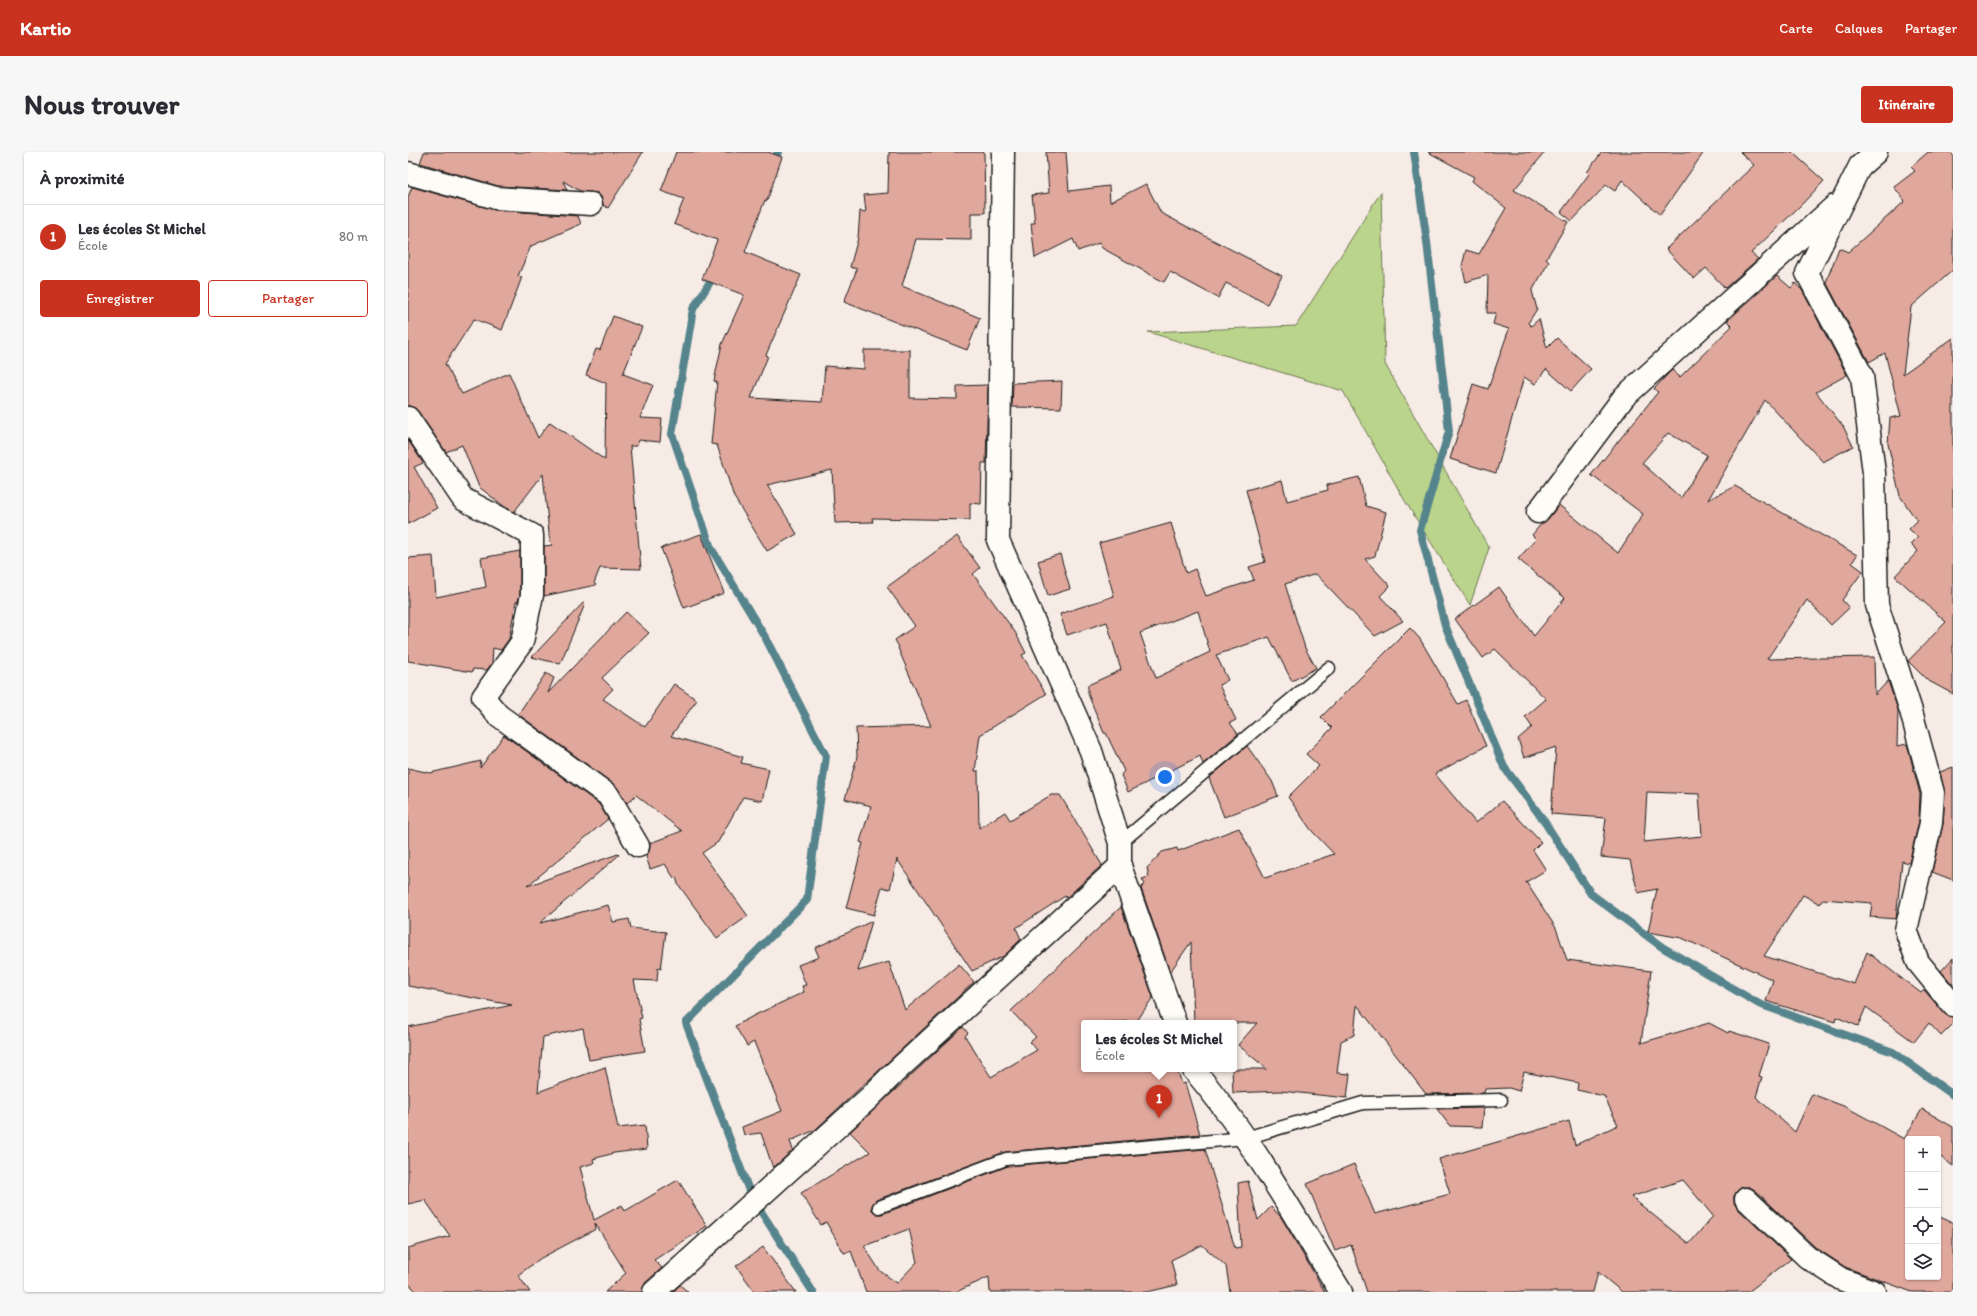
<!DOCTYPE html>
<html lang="fr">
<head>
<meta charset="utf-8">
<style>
  body { margin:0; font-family:Itim,sans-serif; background:#f7f7f7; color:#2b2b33 }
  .controls { position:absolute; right:12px; bottom:12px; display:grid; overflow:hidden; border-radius:4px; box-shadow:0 1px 3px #0004 }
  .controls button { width:36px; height:36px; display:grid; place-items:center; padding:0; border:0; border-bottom:1px solid #e1e1e2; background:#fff; color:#2b2b33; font:20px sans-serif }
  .you { position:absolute; left:757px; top:625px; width:14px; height:14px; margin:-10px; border:3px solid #fff; border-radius:50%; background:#1a73e8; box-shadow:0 0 0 6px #1a73e833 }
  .badge { display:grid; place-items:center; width:26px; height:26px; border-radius:50%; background:#c8321e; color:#fff; font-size:13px; font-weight:700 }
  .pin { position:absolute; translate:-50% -33px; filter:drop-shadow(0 1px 2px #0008) }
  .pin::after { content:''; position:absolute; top:21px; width:14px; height:12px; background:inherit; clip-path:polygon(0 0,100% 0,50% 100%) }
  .popup { position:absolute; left:673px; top:868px; width:156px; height:52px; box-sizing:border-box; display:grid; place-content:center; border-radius:4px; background:#fff; filter:drop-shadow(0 1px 3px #0005); font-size:13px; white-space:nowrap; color:#7c7c81 }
  .popup b { font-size:15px; color:#2b2b33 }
  .popup::after { content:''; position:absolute; left:50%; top:100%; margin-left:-8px; border:8px solid transparent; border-top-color:#fff }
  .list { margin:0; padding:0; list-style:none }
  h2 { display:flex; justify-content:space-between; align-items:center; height:52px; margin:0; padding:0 16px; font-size:17px }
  h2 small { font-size:13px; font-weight:400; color:#7c7c81 }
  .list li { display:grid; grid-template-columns:26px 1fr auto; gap:12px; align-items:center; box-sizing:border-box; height:64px; padding:0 16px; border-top:1px solid #e1e1e2 }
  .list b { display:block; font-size:15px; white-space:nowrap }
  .list p { margin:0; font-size:13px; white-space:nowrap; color:#7c7c81 }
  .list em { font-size:13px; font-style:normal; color:#7c7c81 }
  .actions { display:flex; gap:8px; padding:12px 16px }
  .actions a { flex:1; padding:9px 0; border:1px solid #c8321e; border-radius:4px; text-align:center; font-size:14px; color:#c8321e }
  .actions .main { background:#c8321e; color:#fff }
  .icon { flex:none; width:22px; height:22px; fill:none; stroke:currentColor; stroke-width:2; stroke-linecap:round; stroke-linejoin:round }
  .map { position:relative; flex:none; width:1545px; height:1140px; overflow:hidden; border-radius:4px }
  header { display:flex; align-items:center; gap:24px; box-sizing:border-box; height:56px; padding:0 20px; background:#c8321e; color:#fff }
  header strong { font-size:19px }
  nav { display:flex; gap:22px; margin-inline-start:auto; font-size:14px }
  .intro { display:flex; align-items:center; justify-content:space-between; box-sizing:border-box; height:96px; padding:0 24px }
  h1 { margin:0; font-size:28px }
  .button { padding:10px 18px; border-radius:4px; background:#c8321e; color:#fff; font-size:14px; font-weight:700 }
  main { display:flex; gap:24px; padding:0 24px }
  aside { flex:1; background:#fff; border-radius:4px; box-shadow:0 1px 3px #0004 }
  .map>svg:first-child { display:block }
</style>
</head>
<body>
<header>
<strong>Kartio</strong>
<nav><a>Carte</a><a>Calques</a><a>Partager</a></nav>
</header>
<div class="intro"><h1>Nous trouver</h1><a class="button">Itinéraire</a></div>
<main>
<aside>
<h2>À proximité<small></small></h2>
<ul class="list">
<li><span class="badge">1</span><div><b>Les écoles St Michel</b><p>École</p></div><em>80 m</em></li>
</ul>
<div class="actions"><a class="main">Enregistrer</a><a>Partager</a></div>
</aside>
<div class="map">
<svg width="1545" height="1140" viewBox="0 0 1545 1140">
  <rect width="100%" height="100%" fill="#f7ebe5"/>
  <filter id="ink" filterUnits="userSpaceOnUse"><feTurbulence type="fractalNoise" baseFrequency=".025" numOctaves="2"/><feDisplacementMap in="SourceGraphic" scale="8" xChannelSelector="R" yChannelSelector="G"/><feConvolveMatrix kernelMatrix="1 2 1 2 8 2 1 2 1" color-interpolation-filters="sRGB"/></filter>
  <g filter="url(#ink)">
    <path fill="#bbd48b" stroke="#6c7854" d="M 973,40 L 977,212 L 1081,396 L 1062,453 L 997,349 L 935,239 L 740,180 L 888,174 Z"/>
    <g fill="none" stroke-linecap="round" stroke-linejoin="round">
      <path stroke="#55848c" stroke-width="8" d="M 1006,0 L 1019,90 L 1041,279 L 1012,378 L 1037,473 L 1096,615 L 1134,666 L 1183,742 L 1254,795 L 1351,852 L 1485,900 L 1545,943
        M 364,13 L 370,0
        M 307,122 L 285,157 L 264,282 L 303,396 L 357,485 L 418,604 L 399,748 L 278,871 L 343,1044 L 405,1140"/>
    </g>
    <path fill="#e0a79c" stroke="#1c1c1c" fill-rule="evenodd" d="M 16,0 L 235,0 L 200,56 L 195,53 L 194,46 L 190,41 L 172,39 L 155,29 L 159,38 L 90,34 L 12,11 Z
      M 268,0 L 360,0 L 374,5 L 359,49 L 357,48 L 337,100 L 393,123 L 358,203 L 360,204 L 343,246 L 414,250 L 417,214 L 456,217 L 456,198 L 502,198 L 502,246 L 549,247 L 549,234 L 580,233 L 578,311 L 574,311 L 573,352 L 562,351 L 562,368 L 464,366 L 465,370 L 427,371 L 424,318 L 359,333 L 389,382 L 359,399 L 326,345 L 309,293 L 303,292 L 309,230 L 306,229 L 314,192 L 336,143 L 294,127 L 309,88 L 266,72 L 276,47 L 253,39 Z
      M 481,0 L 576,0 L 577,61 L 563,61 L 563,88 L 508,87 L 494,134 L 572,166 L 559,198 L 436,150 L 449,117 L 442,115 L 450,86 L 452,59 L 458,60 L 456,43 L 480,41 Z
      M 638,0 L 658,0 L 661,39 L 701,34 L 702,50 L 738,32 L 753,61 L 874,124 L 859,152 L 818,131 L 810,146 L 762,120 L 756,130 L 694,96 L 691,91 L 670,99 L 665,87 L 627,106 L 623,71 L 627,71 L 624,43 L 641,41 Z
      M 1020,0 L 1137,0 L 1106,38 L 1160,70 L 1138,107 L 1141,110 L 1124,139 L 1129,157 L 1120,171 L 1123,174 L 1131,167 L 1139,196 L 1149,186 L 1183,217 L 1163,239 L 1138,217 L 1127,232 L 1116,225 L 1088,321 L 1042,307 L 1065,232 L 1080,237 L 1101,177 L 1085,172 L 1088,161 L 1079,161 L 1080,123 L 1058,130 L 1054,114 L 1058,98 L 1071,102 L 1098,56 L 1064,29 L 1066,25 Z
      M 1194,0 L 1296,0 L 1252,63 L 1214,28 L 1207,39 L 1198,33 L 1164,69 L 1153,60 L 1181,22 L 1179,20 Z
      M 1332,0 L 1384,0 L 1416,29 L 1393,53 L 1343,101 L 1350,107 L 1317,136 L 1298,116 L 1286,127 L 1258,97 L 1346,13 Z
      M 1520,0 L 1545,0 L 1545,118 L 1503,155 L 1495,222 L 1545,186 L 1545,542 L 1519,528 L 1500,509 L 1538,470 L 1487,424 L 1510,399 L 1503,392 L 1510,385 L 1501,377 L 1509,369 L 1492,344 L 1480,292 L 1482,266 L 1493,264 L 1477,201 L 1461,210 L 1418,130 L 1431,96 L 1440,100 L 1497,49 L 1486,35 L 1507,19 L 1503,15 Z
      M 4,35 L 87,58 L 170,64 L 173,72 L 123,94 L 110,124 L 114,125 L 94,178 L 66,167 L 37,212 L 54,242 L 101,221 L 130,286 L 142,270 L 197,308 L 198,231 L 178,223 L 188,197 L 192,198 L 205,164 L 234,175 L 215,222 L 245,233 L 232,266 L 254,267 L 252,290 L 230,288 L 229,294 L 222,294 L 233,417 L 192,416 L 186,431 L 188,433 L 136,444 L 136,394 L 145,393 L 142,390 L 135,322 L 106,360 L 97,355 L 71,335 L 54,293 L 38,300 L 10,259 L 6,255 L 0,254 L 0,45 Z
      M 1369,124 L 1383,136 L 1387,131 L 1394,138 L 1439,223 L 1408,240 L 1435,274 L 1445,294 L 1415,310 L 1357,248 L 1300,348 L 1327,334 L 1449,403 L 1444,411 L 1455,419 L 1434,448 L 1441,456 L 1423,473 L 1399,448 L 1359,507 L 1466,505 L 1467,543 L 1480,529 L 1490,558 L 1489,594 L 1499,592 L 1512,642 L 1511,669 L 1501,711 L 1494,709 L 1488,767 L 1462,765 L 1464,751 L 1415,747 L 1412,752 L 1395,743 L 1356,804 L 1446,832 L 1459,800 L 1513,841 L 1516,838 L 1536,861 L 1545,865 L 1545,872 L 1533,884 L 1521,871 L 1506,890 L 1458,855 L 1450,874 L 1428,865 L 1427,870 L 1358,849 L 1365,828 L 1274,786 L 1240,780 L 1249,737 L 1230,741 L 1222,708 L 1193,705 L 1198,666 L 1143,662 L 1148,595 L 1116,606 L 1110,587 L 1124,575 L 1117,565 L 1138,547 L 1087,497 L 1075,506 L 1047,467 L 1091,435 L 1126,484 L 1157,446 L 1110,407 L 1128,387 L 1124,383 L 1133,372 L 1140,367 L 1151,353 L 1210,401 L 1235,362 L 1183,323 L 1250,240 L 1246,237 L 1259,223 L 1264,218 L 1272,225 L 1324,174 L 1319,169 ZM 1260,281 L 1299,303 L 1273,346 L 1234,311 ZM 1239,640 L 1291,642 L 1294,684 L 1236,690 Z
      M 654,229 L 653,256 L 604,255 L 605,231 Z
      M 0,288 L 15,311 L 6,315 L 29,356 L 0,372 Z
      M 951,325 L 958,354 L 978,360 L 967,404 L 957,407 L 982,434 L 972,444 L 995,469 L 967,484 L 908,422 L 877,432 L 897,496 L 908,516 L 884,529 L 861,485 L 808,503 L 820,528 L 811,533 L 828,568 L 822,571 L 830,582 L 795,612 L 792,604 L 720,640 L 713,623 L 716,619 L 698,581 L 696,581 L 680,542 L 680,533 L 713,518 L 699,470 L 659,483 L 652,462 L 706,444 L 691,391 L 763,371 L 778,421 L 787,417 L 798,444 L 846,428 L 841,415 L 857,410 L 838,338 L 874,328 L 879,349 L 920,338 L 919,333 ZM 790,459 L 802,500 L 748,526 L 732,481 Z
      M 293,382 L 316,441 L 276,456 L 253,396 Z
      M 549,384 L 572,416 L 565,422 L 607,480 L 618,501 L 614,503 L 638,542 L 572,583 L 567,619 L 570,619 L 571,676 L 597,660 L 602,668 L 643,643 L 652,643 L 694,713 L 658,746 L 657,744 L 608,776 L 613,787 L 596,804 L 564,819 L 489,707 L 482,737 L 474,735 L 466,763 L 438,756 L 455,691 L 452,690 L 463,654 L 437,647 L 449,605 L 448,576 L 523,574 L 490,496 L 491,495 L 487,488 L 507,474 L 479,435 Z
      M 112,399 L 112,442 L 110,449 L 108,450 L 101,487 L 93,498 L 85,496 L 84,511 L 79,518 L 65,517 L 64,520 L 0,509 L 0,406 L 25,404 L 28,445 L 78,435 L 73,406 Z
      M 652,402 L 662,437 L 640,444 L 630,409 Z
      M 175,451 L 177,452 L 152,512 L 124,505 Z
      M 218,460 L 241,481 L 194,526 L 205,537 L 195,547 L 237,575 L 266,532 L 289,548 L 263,584 L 335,605 L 333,611 L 361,617 L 354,649 L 335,645 L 310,690 L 294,701 L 340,764 L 309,786 L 270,732 L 268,725 L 266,726 L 257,712 L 242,717 L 238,704 L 241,700 L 242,691 L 274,679 L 228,643 L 219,651 L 207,633 L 110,562 L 138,521 L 146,526 L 140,541 Z
      M 1002,476 L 1012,487 L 1050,552 L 1058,548 L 1078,594 L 1027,622 L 1068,671 L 1094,649 L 1133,690 L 1125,698 L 1138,718 L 1118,730 L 1148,776 L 1159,808 L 1243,819 L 1233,891 L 1301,871 L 1320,881 L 1321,879 L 1361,892 L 1351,924 L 1354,925 L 1348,945 L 1387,980 L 1404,942 L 1438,955 L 1496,987 L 1514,957 L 1545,975 L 1545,1014 L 1530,1003 L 1530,987 L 1500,987 L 1500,1044 L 1498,1048 L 1500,1049 L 1500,1125 L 1530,1125 L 1530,1064 L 1545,1071 L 1545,1140 L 1504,1140 L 1437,1115 L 1407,1095 L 1347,1038 L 1341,1035 L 1334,1035 L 1329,1039 L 1326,1044 L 1326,1051 L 1329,1056 L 1383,1107 L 1340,1140 L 1214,1140 L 1190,1120 L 1185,1140 L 959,1140 L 943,1093 L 927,1099 L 899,1032 L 946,1012 L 967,1062 L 1042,1042 L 1031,1007 L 1161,969 L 1167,993 L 1210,973 L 1196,944 L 1169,938 L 1170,931 L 1116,920 L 1111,939 L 1101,936 L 1077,937 L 1076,941 L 1018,942 L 949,853 L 946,883 L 933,889 L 929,921 L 942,922 L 939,946 L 873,939 L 825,941 L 824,917 L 859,917 L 830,893 L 849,871 L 786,871 L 783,790 L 762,820 L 733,736 L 737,732 L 734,727 L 741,725 L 739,716 L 754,700 L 769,696 L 770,699 L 831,676 L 857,726 L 926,702 L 903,678 L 880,645 L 911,614 L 898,602 L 924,576 L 913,565 ZM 1275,1028 L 1305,1064 L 1281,1092 L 1223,1045 Z
      M 96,583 L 191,652 L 200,667 L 119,734 L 210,702 L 211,703 L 132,771 L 200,753 L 205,770 L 221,767 L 223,776 L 258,780 L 253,817 L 250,816 L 249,829 L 226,828 L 234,866 L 231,867 L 237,899 L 181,908 L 175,876 L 135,885 L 130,940 L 197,915 L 210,976 L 237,973 L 239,997 L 206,1001 L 185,1007 L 186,1011 L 172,1015 L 186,1068 L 214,1053 L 217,1059 L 270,1028 L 299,1074 L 246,1108 L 254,1116 L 237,1131 L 234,1140 L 197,1140 L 218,1121 L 187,1071 L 188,1077 L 133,1106 L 110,1123 L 122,1140 L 9,1140 L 0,1131 L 0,1096 L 42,1084 L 17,1048 L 0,1052 L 0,875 L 104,853 L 0,834 L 0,616 L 22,621 L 73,609 L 72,616 Z
      M 839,594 L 864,629 L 870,644 L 816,665 L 801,626 Z
      M 1545,615 L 1545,728 L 1524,720 L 1535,672 L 1537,642 L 1532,620 Z
      M 713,755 L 745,845 L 729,869 L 676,871 L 676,917 L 769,917 L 774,932 L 777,931 L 792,982 L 597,1000 L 468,1048 L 464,1053 L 464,1058 L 469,1062 L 474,1062 L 600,1014 L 797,997 L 827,1096 L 833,1095 L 830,1031 L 840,1029 L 850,1068 L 863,1055 L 873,1065 L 917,1140 L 822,1140 L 818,1114 L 794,1093 L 763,1108 L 769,1133 L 739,1140 L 582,1140 L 581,1125 L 548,1140 L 458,1140 L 443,1099 L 436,1101 L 418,1070 L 413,1073 L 393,1041 L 462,1000 L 442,980 L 555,875 L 560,881 L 557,884 L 583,925 L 629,898 L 622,890 L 628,885 L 603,859 ZM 501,1077 L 509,1110 L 489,1131 L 472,1119 L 456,1094 Z
      M 464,769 L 450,819 L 481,810 L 497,858 L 551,812 L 566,830 L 407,978 L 382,989 L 385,998 L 365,1016 L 353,981 L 336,983 L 334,975 L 374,959 L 346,890 L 339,894 L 327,874 L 345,864 L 396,840 L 394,834 L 398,833 L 390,813 L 411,805 L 407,796 Z
      M 1545,806 L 1545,833 L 1533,819 Z
      M 1076,956 L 1074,975 L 1042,974 L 1029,957 Z
      M 355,1095 L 388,1140 L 347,1140 L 328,1114 Z
      M 272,1133 L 280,1140 L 265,1140 Z"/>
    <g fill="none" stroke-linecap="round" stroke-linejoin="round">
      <g stroke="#1c1c1c" stroke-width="15">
        <path id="service" d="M 712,691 L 921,516
          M 471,1055 L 598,1007 L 838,986 L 955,951 L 1093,948"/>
      </g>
      <g stroke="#1c1c1c" stroke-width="25">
        <path id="minor" d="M 595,0 L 590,388 L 683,599 L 712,691 L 712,714 L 767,871
          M 1468,0 L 1452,14 L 1399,121 L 1454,224 L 1466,321 L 1469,453 L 1503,559 L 1525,641 L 1523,671 L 1498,778 L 1510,810 L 1545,853
          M 0,21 L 88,46 L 183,52
          M 0,266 L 55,347 L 124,383 L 124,443 L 114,490 L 75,545 L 90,563 L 200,643 L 230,694
          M 1130,360 L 1216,245 L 1427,54
          M 785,917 C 843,985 886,1064 933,1140
          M 1338,1047 L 1399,1105 L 1433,1127 L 1467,1140
          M 246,1140 L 461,946 L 486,921 L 712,714"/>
      </g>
      <use href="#service" stroke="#fdfcf7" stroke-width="12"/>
      <use href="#minor" stroke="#fdfcf7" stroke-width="22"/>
    </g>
  </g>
</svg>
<div class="controls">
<button>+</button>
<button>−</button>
<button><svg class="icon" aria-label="locate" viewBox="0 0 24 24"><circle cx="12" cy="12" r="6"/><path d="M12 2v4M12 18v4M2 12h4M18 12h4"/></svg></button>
<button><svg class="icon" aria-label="layers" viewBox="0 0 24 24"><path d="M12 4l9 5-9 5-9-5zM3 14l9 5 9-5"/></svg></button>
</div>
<div class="you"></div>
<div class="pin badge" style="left:751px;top:966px">1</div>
<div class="popup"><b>Les écoles St Michel</b>École</div>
</div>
</main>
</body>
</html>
